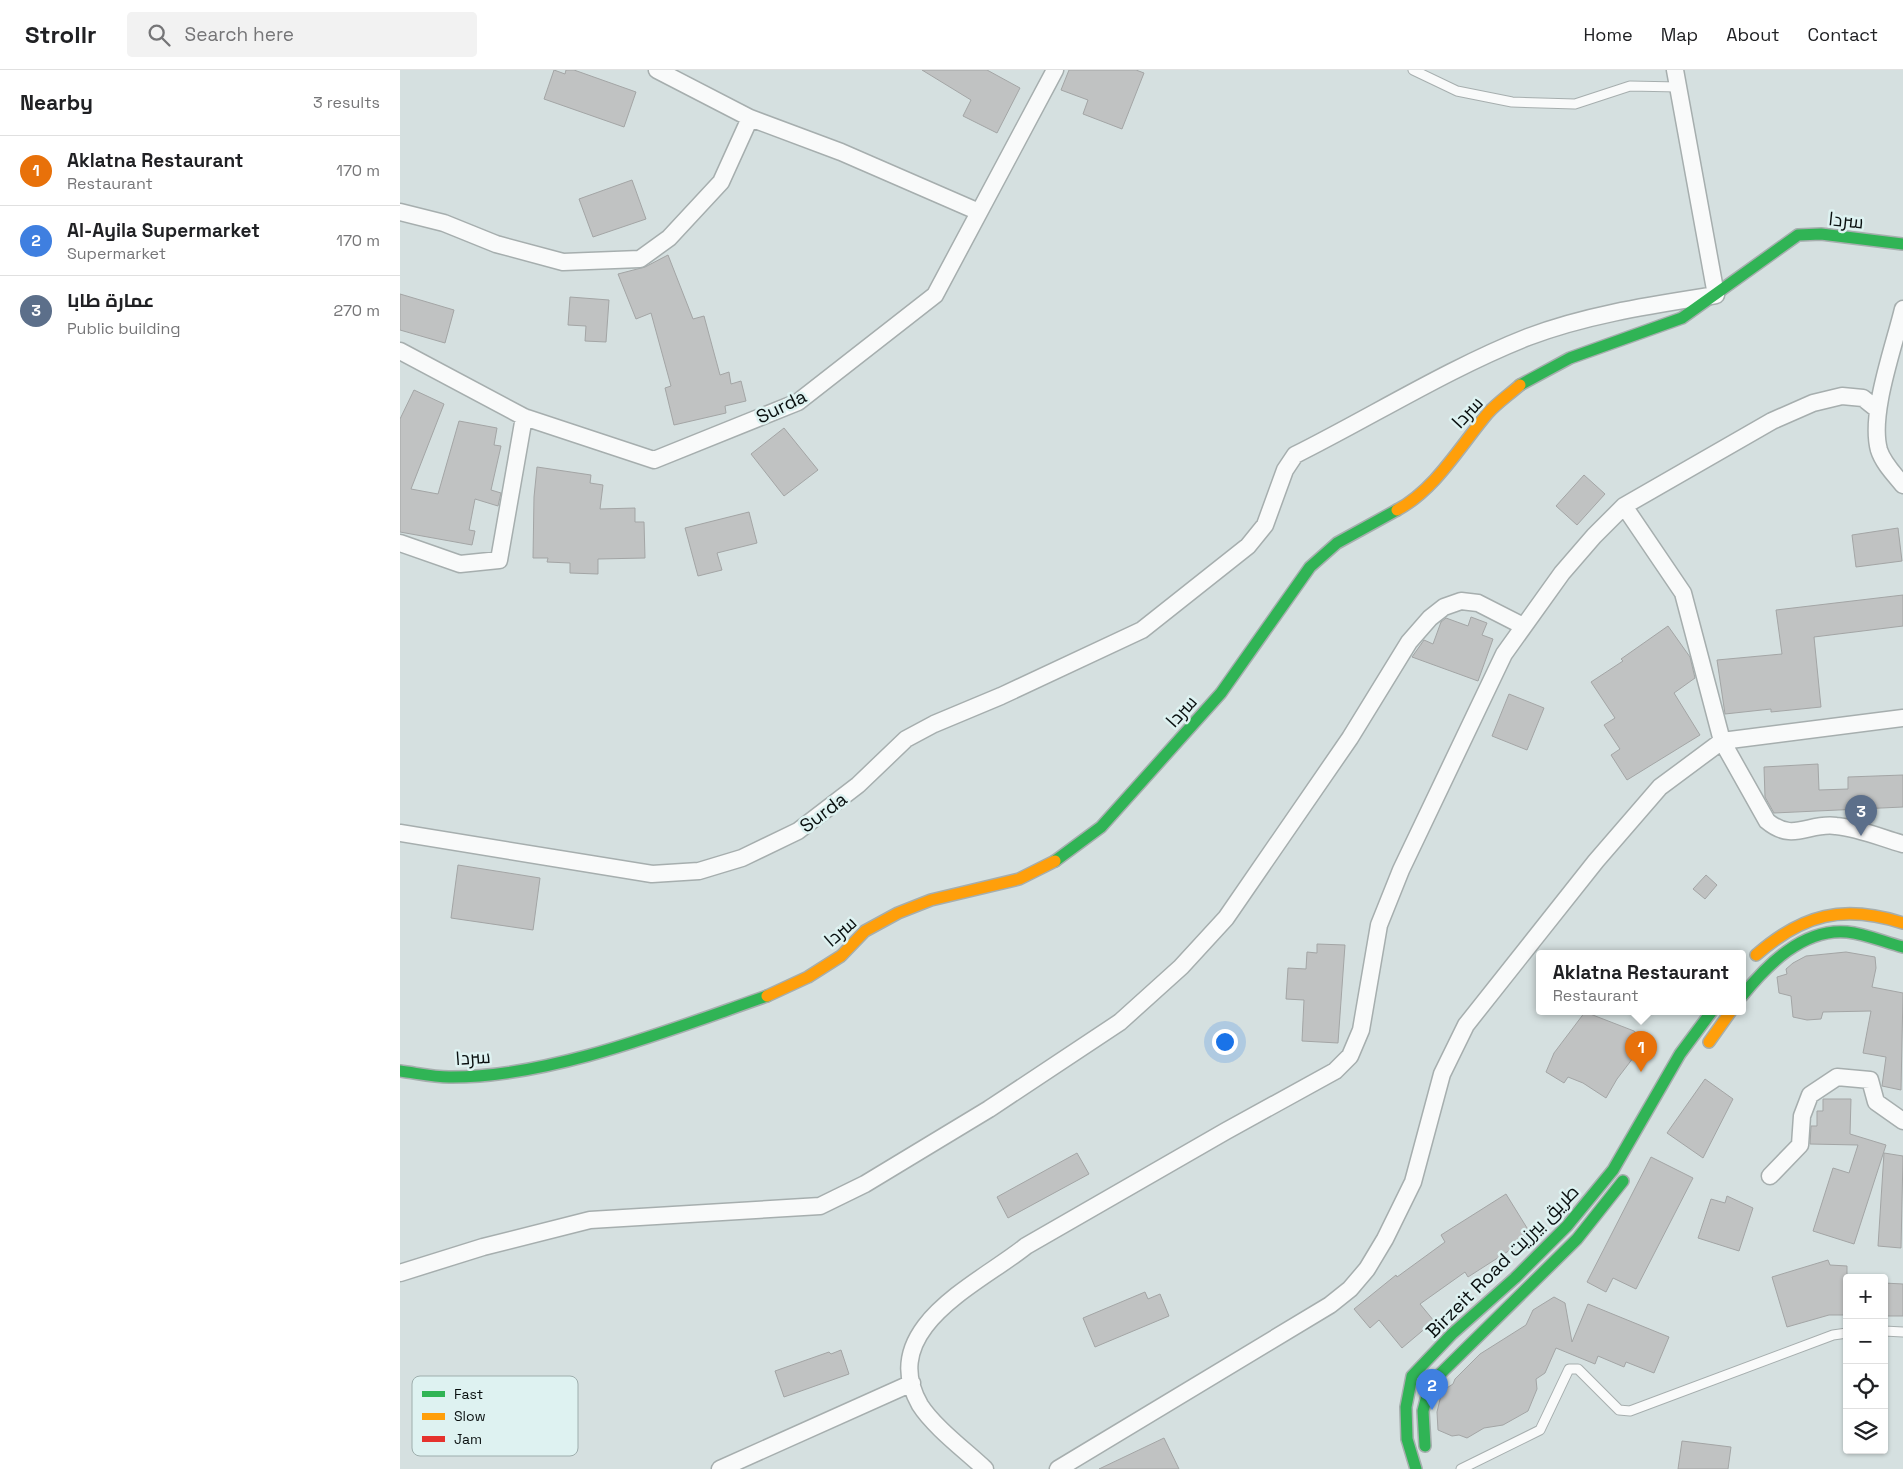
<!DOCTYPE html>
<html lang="en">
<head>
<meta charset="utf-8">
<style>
  body { margin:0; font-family:"Space Grotesk",Cairo,sans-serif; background:#f2f2f2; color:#202124 }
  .controls { position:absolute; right:15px; bottom:15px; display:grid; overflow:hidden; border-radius:5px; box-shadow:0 1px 4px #0004 }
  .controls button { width:45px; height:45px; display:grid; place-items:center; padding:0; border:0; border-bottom:1px solid #e0e0e0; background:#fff; color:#202124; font:25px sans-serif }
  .you { position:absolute; left:824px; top:971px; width:18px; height:18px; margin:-12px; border:4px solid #fff; border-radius:50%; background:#1a73e8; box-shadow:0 0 0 8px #1a73e833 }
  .badge { display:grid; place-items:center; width:32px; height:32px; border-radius:50%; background:#111827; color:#fff; font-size:16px; font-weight:700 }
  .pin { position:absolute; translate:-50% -41px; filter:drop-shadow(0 1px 2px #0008) }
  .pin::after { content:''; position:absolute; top:26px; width:18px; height:15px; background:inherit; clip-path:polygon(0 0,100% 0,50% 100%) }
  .popup { position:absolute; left:1136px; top:880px; width:210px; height:65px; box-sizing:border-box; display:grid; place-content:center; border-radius:5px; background:#fff; filter:drop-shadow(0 1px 4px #0005); font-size:16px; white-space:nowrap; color:#757577 }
  .popup b { font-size:19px; color:#202124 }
  .popup::after { content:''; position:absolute; left:50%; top:100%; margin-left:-10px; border:10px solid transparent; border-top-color:#fff }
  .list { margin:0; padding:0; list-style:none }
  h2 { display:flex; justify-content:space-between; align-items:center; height:65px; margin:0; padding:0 20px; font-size:21px }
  h2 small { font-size:16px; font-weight:400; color:#757577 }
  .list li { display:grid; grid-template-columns:32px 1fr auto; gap:15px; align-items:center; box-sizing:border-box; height:70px; padding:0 20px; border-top:1px solid #e0e0e0 }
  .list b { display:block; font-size:19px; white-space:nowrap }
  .list p { margin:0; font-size:16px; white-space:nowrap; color:#757577 }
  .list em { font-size:16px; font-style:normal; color:#757577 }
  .icon { flex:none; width:28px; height:28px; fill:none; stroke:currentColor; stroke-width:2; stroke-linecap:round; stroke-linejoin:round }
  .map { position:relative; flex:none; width:1503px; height:1399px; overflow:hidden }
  header { display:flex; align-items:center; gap:30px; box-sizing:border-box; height:70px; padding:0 25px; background:#fff; border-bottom:1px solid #e0e0e0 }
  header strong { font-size:24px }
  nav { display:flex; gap:28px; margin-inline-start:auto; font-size:18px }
  .search { width:350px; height:45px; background:#f2f2f2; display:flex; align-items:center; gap:12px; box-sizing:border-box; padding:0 18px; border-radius:5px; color:#757577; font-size:19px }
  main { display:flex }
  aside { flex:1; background:#fff }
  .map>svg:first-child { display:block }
</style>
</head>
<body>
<header>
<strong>Strollr</strong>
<div class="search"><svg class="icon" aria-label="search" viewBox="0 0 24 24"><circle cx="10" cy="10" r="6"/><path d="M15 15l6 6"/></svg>Search here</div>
<nav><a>Home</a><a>Map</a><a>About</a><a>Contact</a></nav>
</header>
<main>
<aside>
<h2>Nearby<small>3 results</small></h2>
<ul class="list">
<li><span class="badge" style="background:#e8710a">1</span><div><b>Aklatna Restaurant</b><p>Restaurant</p></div><em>170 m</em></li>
<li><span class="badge" style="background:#3f7fe0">2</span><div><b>Al-Ayila Supermarket</b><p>Supermarket</p></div><em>170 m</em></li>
<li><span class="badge" style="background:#5c6f8a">3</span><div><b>عمارة طابا</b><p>Public building</p></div><em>270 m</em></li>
</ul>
</aside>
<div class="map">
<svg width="1503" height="1399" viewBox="0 0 1503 1399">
  <rect width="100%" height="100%" fill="#d5e0e0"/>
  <path fill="#c0c2c2" stroke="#a3a5a5" d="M 154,0 L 165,4 L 166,0 L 174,0 L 236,22 L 224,57 L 144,29 Z
    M 522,0 L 587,0 L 620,18 L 597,63 L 563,46 L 571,30 Z
    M 669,0 L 736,0 L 744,3 L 722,59 L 683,44 L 688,30 L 661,20 Z
    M 232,110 L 246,149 L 193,167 L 179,129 Z
    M 268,185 L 293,249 L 304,246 L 320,305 L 329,302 L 331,314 L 341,311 L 346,331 L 325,336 L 326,343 L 274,355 L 265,318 L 271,316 L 251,243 L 236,249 L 218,204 L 245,197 Z
    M 0,224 L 54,240 L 45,273 L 0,260 Z
    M 170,227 L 209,230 L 206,272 L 185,271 L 186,256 L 168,255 Z
    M 14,320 L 44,334 L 11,419 L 38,424 L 59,351 L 97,358 L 94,375 L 101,376 L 91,420 L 101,423 L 98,436 L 75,429 L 69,460 L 75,461 L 72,475 L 0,462 L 0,349 Z
    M 384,358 L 418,400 L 384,426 L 351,384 Z
    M 137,397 L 191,405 L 190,413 L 203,415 L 200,439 L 235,438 L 235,452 L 244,452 L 245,488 L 198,489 L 198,504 L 170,503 L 170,493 L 147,492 L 148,488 L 133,488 L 134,427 Z
    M 1184,405 L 1205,424 L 1177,455 L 1156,436 Z
    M 349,442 L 357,473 L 317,483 L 322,500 L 298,506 L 285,458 Z
    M 1498,458 L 1502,491 L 1456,497 L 1452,465 Z
    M 1503,525 L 1503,556 L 1414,567 L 1421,637 L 1371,642 L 1371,639 L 1325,644 L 1317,590 L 1382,584 L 1376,540 Z
    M 1071,547 L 1087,553 L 1082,565 L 1093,569 L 1078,611 L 1012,587 L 1024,570 L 1033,574 L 1041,552 L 1046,548 L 1068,556 Z
    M 1268,556 L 1290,587 L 1295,608 L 1274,623 L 1300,665 L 1227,710 L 1211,685 L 1220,679 L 1204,655 L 1215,648 L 1191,612 L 1223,591 L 1221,589 Z
    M 1109,624 L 1144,638 L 1127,680 L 1092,666 Z
    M 1418,694 L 1419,720 L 1448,719 L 1448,707 L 1503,705 L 1503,737 L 1374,743 L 1365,727 L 1364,697 Z
    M 58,795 L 140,808 L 133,860 L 51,848 Z
    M 1306,805 L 1317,815 L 1305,829 L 1293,819 Z
    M 917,874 L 945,875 L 938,973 L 902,971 L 904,930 L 886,929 L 888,898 L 906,899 L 907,882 L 917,883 Z
    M 1446,882 L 1475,887 L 1476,898 L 1472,917 L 1503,923 L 1501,1020 L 1482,1016 L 1486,987 L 1463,983 L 1471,941 L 1423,942 L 1421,949 L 1407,950 L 1393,947 L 1391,926 L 1379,923 L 1377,907 L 1387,904 L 1386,899 L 1393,893 L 1406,886 Z
    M 1185,942 L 1234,961 L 1246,971 L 1217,1009 L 1206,1028 L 1183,1013 L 1168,1007 L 1164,1013 L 1146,1002 L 1154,983 Z
    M 1305,1009 L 1333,1029 L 1303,1088 L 1267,1063 Z
    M 1423,1029 L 1451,1029 L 1450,1064 L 1486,1075 L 1454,1174 L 1413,1161 L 1433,1098 L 1449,1103 L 1458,1075 L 1410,1074 L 1411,1056 L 1417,1056 L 1417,1041 L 1423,1041 Z
    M 677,1083 L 689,1104 L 608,1148 L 597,1127 Z
    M 1484,1083 L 1503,1086 L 1501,1178 L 1478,1176 Z
    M 1251,1087 L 1293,1108 L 1236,1219 L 1213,1208 L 1206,1222 L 1187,1212 Z
    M 1106,1124 L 1132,1166 L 1068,1207 L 1065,1202 L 1020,1234 L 1034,1251 L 1002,1278 L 979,1250 L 970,1258 L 954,1239 L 996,1205 L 997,1207 L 1045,1172 L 1041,1165 Z
    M 1327,1126 L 1353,1138 L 1339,1181 L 1298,1168 L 1311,1129 L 1325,1133 Z
    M 1428,1190 L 1430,1195 L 1447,1196 L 1447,1245 L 1429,1245 L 1387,1257 L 1372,1207 Z
    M 1484,1213 L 1503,1214 L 1503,1246 L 1484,1246 Z
    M 745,1222 L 748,1229 L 760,1224 L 769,1246 L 695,1277 L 683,1248 Z
    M 1154,1227 L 1165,1233 L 1172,1272 L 1188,1234 L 1269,1267 L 1254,1303 L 1226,1292 L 1224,1297 L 1198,1286 L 1195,1294 L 1156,1278 L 1145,1303 L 1136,1309 L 1137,1319 L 1128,1341 L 1103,1355 L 1084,1358 L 1067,1368 L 1059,1365 L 1052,1366 L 1038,1360 L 1037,1342 L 1042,1321 L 1053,1314 L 1055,1309 L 1080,1284 L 1126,1255 L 1133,1240 Z
    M 441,1280 L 449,1304 L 384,1327 L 375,1301 L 429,1282 L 431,1284 Z
    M 764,1368 L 779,1399 L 699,1399 Z
    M 1282,1371 L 1331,1377 L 1328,1399 L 1278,1399 Z"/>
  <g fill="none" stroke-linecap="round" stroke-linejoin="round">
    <g stroke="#a6aeae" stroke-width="11">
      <path id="lane" d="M 1013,0 L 1057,21 L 1112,32 L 1175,34 L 1230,16 L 1278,17
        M 1484,1261 L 1503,1262
        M 1061,1399 L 1140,1360 L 1169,1299 L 1178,1299 L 1219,1340 L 1230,1341 L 1433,1265 L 1447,1263"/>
    </g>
    <g stroke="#a6aeae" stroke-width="19">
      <path id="street" d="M 257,0 L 350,48 L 441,82 L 579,142
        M 0,142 L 44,153 L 96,174 L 163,192 L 240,189 L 269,168 L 321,112 L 350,48
        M 1503,239 C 1494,277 1469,344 1479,380 C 1483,393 1495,405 1503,415
        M 0,281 L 124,347 L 254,390 L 398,332 L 535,225 L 655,0
        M 1224,436 L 1283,523 L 1322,671 L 1367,751 C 1393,773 1409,752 1436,756 C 1458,758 1482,768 1503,774
        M 0,473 L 60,494 L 99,490 L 124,347
        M 0,763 L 252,804 L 299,801 L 342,788 L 398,761 L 458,715 L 506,669 L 534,654 L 601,626 L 742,560 L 848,476 L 865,455 L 885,400 L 895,385 C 971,347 1049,298 1128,267 C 1189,244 1253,235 1316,225 L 1275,0
        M 1370,1106 L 1400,1075 L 1402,1046 L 1410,1025 L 1437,1007 L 1470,1010 L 1476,1032 L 1503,1051
        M 0,1203 L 83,1177 L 190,1150 L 420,1136 L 465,1114 L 589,1039 L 720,952 L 781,897 L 826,848 L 950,668 L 1009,572 L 1030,548 L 1044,537 L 1061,531 L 1078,533 L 1123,556
        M 320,1399 L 512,1313
        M 585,1399 C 566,1381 534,1357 520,1335 C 476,1258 579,1214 626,1176 L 826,1061 L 935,1001 L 950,986 L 961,960 L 979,855 L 1001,800 L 1104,584 L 1162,503 L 1194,466 L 1224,436 L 1372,351 L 1413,333 L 1442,326 L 1463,328 L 1478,340
        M 658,1399 L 930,1235 L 950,1219 L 967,1199 L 985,1169 L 1013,1112 L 1042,1004 L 1066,955 L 1196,791 L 1260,717 L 1322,671 L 1503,648"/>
    </g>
    <g stroke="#a6aeae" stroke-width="14">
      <path id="fast" d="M 1120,315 L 1170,288 L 1282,248 L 1398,165 L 1421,164 L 1503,174
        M 655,791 L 701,757 L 821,623 L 910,497 L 937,473 L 997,440
        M 1342,926 C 1367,895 1403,858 1447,862 C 1466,864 1484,872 1503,877
        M 0,1001 C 16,1003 33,1007 49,1007 C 150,1008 272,959 367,926
        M 1025,1376 L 1023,1341 L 1030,1314 L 1177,1169 L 1223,1111
        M 1016,1399 L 1007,1369 L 1006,1337 L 1012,1306 L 1052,1264 L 1115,1208 L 1167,1156 L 1213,1100 L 1280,984 L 1312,941"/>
    </g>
    <g stroke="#a6aeae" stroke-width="14">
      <path id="slow" d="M 997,440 C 1036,419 1060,376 1088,343 C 1097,333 1110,324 1120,315
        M 1356,885 C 1403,844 1443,834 1503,853
        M 367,926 L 408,907 L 441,886 L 465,861 L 498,843 L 531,830 L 619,809 L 655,791
        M 1309,972 L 1331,941"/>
    </g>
    <use href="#lane" stroke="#f9fafa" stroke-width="9"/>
    <use href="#street" stroke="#f9fafa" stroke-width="16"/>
    <use href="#fast" stroke="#30b455" stroke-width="11"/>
    <use href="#slow" stroke="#ff9f0a" stroke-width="11"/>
  </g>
  <g text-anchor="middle" stroke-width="5" stroke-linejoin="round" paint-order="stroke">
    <g font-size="19" fill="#090f0f" stroke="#def2f1">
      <text transform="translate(1446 150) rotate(6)" y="7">سردا</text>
      <text transform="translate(381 336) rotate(-26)" y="7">Surda</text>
      <text transform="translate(1067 342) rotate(-47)" y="7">سردا</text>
      <text transform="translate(781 641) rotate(-48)" y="7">سردا</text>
      <text transform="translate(423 742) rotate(-37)" y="7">Surda</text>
      <text transform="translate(440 861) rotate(-41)" y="7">سردا</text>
      <text transform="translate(73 987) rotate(-4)" y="7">سردا</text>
      <text transform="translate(1102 1191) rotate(-45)" y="7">Birzeit Road طريق بيرزيت</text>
    </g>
  </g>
  <rect x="12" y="1306" width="166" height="80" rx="8" fill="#def2f1" stroke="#9eaead" stroke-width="1"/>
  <rect x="22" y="1321" width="23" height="6" fill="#30b455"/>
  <rect x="22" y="1343" width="23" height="7" fill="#ff9f0a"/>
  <rect x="22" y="1366" width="23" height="6" fill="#e5322d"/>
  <g font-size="14" fill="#090f0f">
    <text x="54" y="1329">Fast</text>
    <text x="54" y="1351">Slow</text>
    <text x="54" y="1374">Jam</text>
  </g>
</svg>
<div class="controls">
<button>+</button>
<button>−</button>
<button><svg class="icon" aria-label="locate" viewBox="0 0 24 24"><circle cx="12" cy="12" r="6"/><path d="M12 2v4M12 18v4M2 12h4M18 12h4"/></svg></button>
<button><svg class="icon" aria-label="layers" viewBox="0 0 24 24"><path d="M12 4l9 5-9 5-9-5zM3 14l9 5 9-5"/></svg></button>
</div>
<div class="you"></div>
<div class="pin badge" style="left:1241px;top:1002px;background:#e8710a">1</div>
<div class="popup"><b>Aklatna Restaurant</b>Restaurant</div>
<div class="pin badge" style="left:1032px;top:1340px;background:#3f7fe0">2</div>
<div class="pin badge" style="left:1461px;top:766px;background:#5c6f8a">3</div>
</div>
</main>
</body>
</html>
